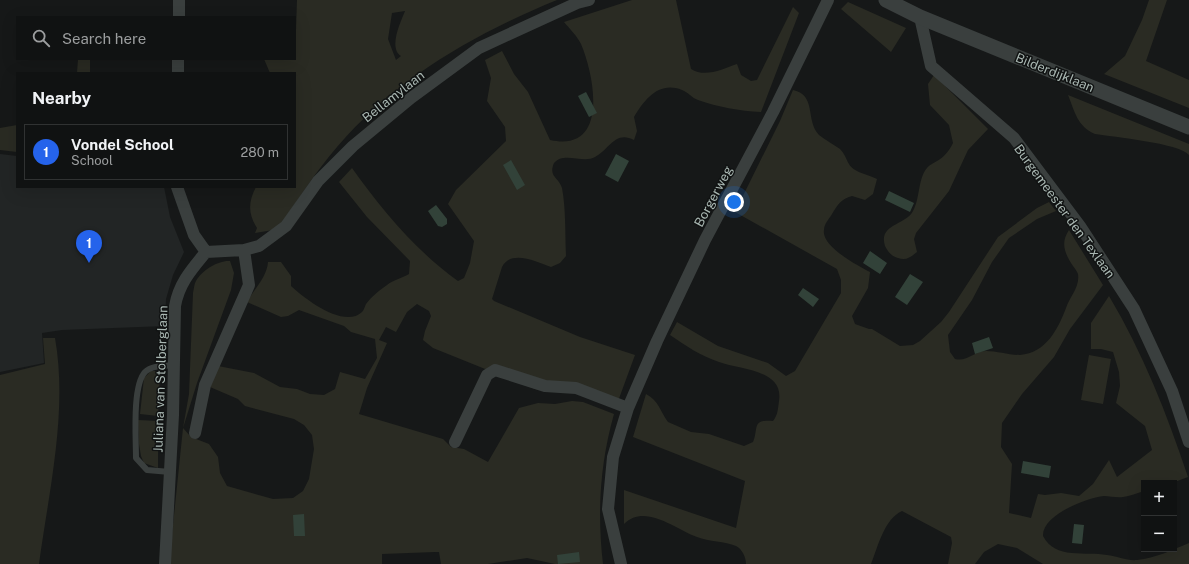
<!DOCTYPE html>
<html lang="en">
<head>
<meta charset="utf-8">
<style>
  body { margin:0; font-family:"Public Sans",sans-serif; background:#1e2020; color:#f1f3f6 }
  .controls { position:absolute; right:12px; bottom:12px; display:grid; overflow:hidden; border-radius:0px; box-shadow:0 4px 16px #0002 }
  .controls button { width:36px; height:36px; display:grid; place-items:center; padding:0; border:0; border-bottom:1px solid #303232; background:#101212; color:#f1f3f6; font:20px sans-serif }
  .you { position:absolute; left:734px; top:202px; width:14px; height:14px; margin:-10px; border:3px solid #fff; border-radius:50%; background:#1a73e8; box-shadow:0 0 0 6px #1a73e833 }
  .badge { display:grid; place-items:center; width:26px; height:26px; border-radius:50%; background:#2563eb; color:#fff; font-size:13px; font-weight:700 }
  .pin { position:absolute; translate:-50% -33px; filter:drop-shadow(0 1px 2px #0008) }
  .pin::after { content:''; position:absolute; top:21px; width:14px; height:12px; background:inherit; clip-path:polygon(0 0,100% 0,50% 100%) }
  .list { margin:0; padding:0; list-style:none }
  h2 { display:flex; justify-content:space-between; align-items:center; height:52px; margin:0; padding:0 16px; font-size:17px }
  h2 small { font-size:13px; font-weight:400; color:#9c9e9f }
  .list li { display:grid; grid-template-columns:26px 1fr auto; gap:12px; align-items:center; box-sizing:border-box; height:56px; margin:0 8px 8px; padding:0 8px; border:1px solid #303232; border-radius:0px }
  .list b { display:block; font-size:15px; white-space:nowrap }
  .list p { margin:0; font-size:13px; white-space:nowrap; color:#9c9e9f }
  .list em { font-size:13px; font-style:normal; color:#9c9e9f }
  .icon { flex:none; width:22px; height:22px; fill:none; stroke:currentColor; stroke-width:2; stroke-linecap:round; stroke-linejoin:round }
  .map { position:relative; flex:none; width:1189px; height:564px; overflow:hidden }
  .search { position:absolute; background:#101212; box-shadow:0 4px 16px #0002; left:16px; top:16px; width:280px; height:44px; display:flex; align-items:center; gap:10px; box-sizing:border-box; padding:0 14px; border-radius:0px; color:#9c9e9f; font-size:15px }
  .panel { position:absolute; background:#101212; box-shadow:0 4px 16px #0002; left:16px; top:72px; width:280px; height:116px; border-radius:0px }
  .map>svg:first-child { display:block }
</style>
</head>
<body>
<div class="map">
<svg width="1189" height="564" viewBox="0 0 1189 564">
  <rect width="100%" height="100%" fill="#161818"/>
  <path fill="#222525" d="M 0,154 L 17,156 L 17,187 L 164,187 L 170,217 L 184,252 L 173,275 L 166,299 L 165,326 L 62,330 L 42,333 L 44,363 L 0,372 Z"/>
  <path fill="#2a2b23" fill-rule="evenodd" d="M 297,0 L 557,0 C 476,33 395,79 337,147 C 316,171 299,199 280,225 L 273,230 L 255,233 L 257,228 C 248,214 248,202 256,187 L 295,187 L 295,73 L 270,73 L 264,59 L 295,59 ZM 405,11 C 401,21 388,48 401,56 L 396,60 L 388,39 L 392,13 Z
    M 632,0 L 676,0 L 691,69 C 705,78 723,69 737,64 L 741,75 L 751,81 L 757,80 L 793,7 L 799,13 L 761,112 C 739,111 718,107 698,100 C 692,98 688,92 682,90 C 659,81 645,99 634,117 L 637,131 L 634,140 C 615,130 609,150 595,157 C 583,164 564,151 554,163 C 548,177 559,177 562,188 C 566,209 565,234 566,256 L 560,263 L 551,267 C 537,262 511,249 502,267 L 492,299 L 494,301 L 580,337 L 635,355 L 617,404 L 586,391 L 551,392 L 535,389 L 433,348 L 423,340 L 425,331 L 431,316 L 429,311 L 417,304 L 407,312 L 396,332 L 386,327 L 379,340 L 387,343 L 367,388 L 359,414 L 443,439 L 451,447 L 464,449 L 488,462 L 519,408 L 538,403 L 555,404 L 572,401 L 583,402 L 614,414 C 600,464 597,512 603,564 L 555,564 L 527,558 L 488,564 L 441,564 L 439,552 L 435,552 L 382,554 L 382,564 L 169,564 L 183,428 L 189,394 L 193,293 C 194,289 194,284 196,281 C 202,270 219,260 230,261 L 234,273 L 231,290 L 197,383 L 183,428 L 191,437 L 209,444 L 218,457 L 220,473 L 227,486 L 273,499 L 293,498 L 303,491 L 309,479 L 314,449 L 312,435 L 304,425 L 294,419 L 245,406 L 238,399 L 210,387 L 218,366 L 254,373 L 280,387 L 297,389 L 310,394 L 324,395 L 335,389 L 340,372 L 365,379 L 377,358 L 375,339 L 351,332 L 344,326 L 299,310 L 288,316 L 281,317 L 247,302 C 254,289 267,277 268,262 L 281,262 L 291,276 L 291,286 C 305,299 344,329 362,312 C 364,310 365,306 366,304 C 371,297 380,290 387,285 C 393,280 402,278 409,274 L 410,261 L 367,217 L 339,182 L 352,168 C 382,210 416,251 458,281 L 464,278 L 470,263 L 474,241 L 448,204 L 456,190 L 506,141 L 505,127 L 487,101 L 491,78 L 485,60 L 502,51 L 514,74 L 528,92 L 550,140 C 609,153 595,77 581,44 C 577,36 570,29 564,22 Z
    M 1149,0 L 1167,0 L 1146,61 L 1189,80 L 1189,108 L 1104,74 L 1125,56 L 1142,20 Z
    M 848,2 L 906,28 L 891,52 L 841,9 Z
    M 78,59 L 90,59 L 90,73 L 77,73 Z
    M 934,75 L 988,129 L 968,150 L 949,191 L 916,233 L 914,239 L 917,252 C 911,257 906,261 898,258 C 891,256 888,252 885,246 C 878,224 906,225 913,211 C 920,199 918,178 927,168 C 929,165 934,163 937,161 C 944,157 949,151 953,143 L 949,125 L 930,105 L 928,84 Z
    M 793,90 C 817,95 805,120 819,135 C 825,140 833,144 840,149 C 845,154 846,159 849,164 C 853,172 869,175 877,179 L 873,194 L 865,200 L 852,196 C 841,199 838,204 832,214 C 829,219 824,224 824,230 C 821,246 858,266 870,272 L 868,288 L 852,316 L 855,324 L 869,329 L 872,329 L 900,346 L 913,345 L 920,341 L 941,322 L 949,312 L 998,237 L 1037,208 L 1049,202 L 1056,211 L 1037,219 L 1009,238 L 992,262 L 972,300 L 948,335 L 950,352 L 955,359 C 967,362 975,351 986,351 C 997,351 1009,355 1020,355 C 1046,353 1058,329 1066,308 C 1070,296 1080,287 1078,274 C 1077,271 1075,269 1073,266 C 1065,254 1060,243 1069,230 L 1103,285 L 1070,329 L 1054,357 L 1022,394 L 1002,423 L 1001,447 L 1012,464 L 1009,513 L 1031,518 L 1038,494 L 1045,495 L 1061,493 L 1079,496 L 1093,484 L 1109,460 L 1117,477 L 1152,450 L 1145,426 L 1116,403 L 1120,386 L 1119,372 L 1113,352 L 1101,349 L 1091,349 L 1091,323 L 1109,296 C 1143,353 1167,414 1188,477 L 1172,483 L 1144,483 L 1144,491 C 1137,493 1130,496 1123,497 C 1117,498 1110,496 1104,496 C 1086,498 1042,515 1043,536 C 1055,560 1086,551 1107,555 C 1117,556 1127,561 1137,560 C 1156,558 1172,550 1189,543 L 1189,564 L 1043,564 L 1017,548 L 998,544 L 984,552 L 975,564 L 948,564 L 952,543 L 951,537 L 902,511 C 884,519 878,547 871,564 L 746,564 C 746,557 742,549 736,546 C 725,541 709,542 697,537 C 675,529 645,503 624,524 L 624,490 L 736,528 L 745,481 L 633,437 L 646,394 C 659,401 660,411 668,422 L 691,432 L 709,434 L 744,446 L 753,442 C 759,428 751,419 773,421 C 778,415 778,408 779,401 C 784,369 740,370 719,362 C 701,356 686,346 670,335 L 677,322 L 718,346 L 768,363 L 786,376 L 795,371 L 841,293 L 841,280 L 837,269 L 735,212 L 780,121 Z
    M 1068,95 L 1189,144 L 1189,155 C 1179,143 1113,137 1095,134 C 1077,126 1075,112 1068,95 Z
    M 17,125 L 17,152 L 0,150 L 0,128 Z
    M 43,338 L 55,338 C 68,412 49,490 39,564 L 0,564 L 0,375 L 45,364 Z
    M 1089,355 L 1111,359 L 1103,404 L 1081,400 Z
    M 151,371 L 160,371 L 158,416 L 140,414 L 144,378 Z
    M 138,420 L 158,421 L 158,468 L 144,463 L 141,456 L 139,444 Z"/>
  <path fill="#324239" d="M 586,92 L 597,113 L 589,117 L 578,96 Z
    M 616,154 L 629,161 L 618,182 L 605,175 Z
    M 511,160 L 525,185 L 517,190 L 503,165 Z
    M 889,191 L 914,203 L 910,212 L 885,200 Z
    M 436,205 L 447,219 L 447,224 L 442,227 L 438,226 L 428,211 Z
    M 870,251 L 887,263 L 880,274 L 863,263 Z
    M 910,274 L 923,282 L 907,305 L 895,297 Z
    M 803,288 L 819,299 L 813,307 L 798,295 Z
    M 989,337 L 993,348 L 975,354 L 972,343 Z
    M 1023,461 L 1051,466 L 1049,478 L 1021,473 Z
    M 304,514 L 305,536 L 294,536 L 293,515 Z
    M 1074,524 L 1084,525 L 1082,544 L 1072,543 Z
    M 579,552 L 580,562 L 558,564 L 557,555 Z"/>
  <g fill="none" stroke-linecap="round" stroke-linejoin="round">
    <path stroke="#3a3f3e" stroke-width="6" d="M 170,472 L 147,470 L 136,458 C 136,439 132,386 145,372 C 152,365 165,366 175,365"/>
    <path stroke="#3a3f3e" stroke-width="12" d="M 179,17 L 179,0
      M 920,17 L 931,66 L 1014,138 L 1080,226 L 1134,309 L 1172,391 L 1189,442
      M 178,73 L 178,59
      M 206,252 L 244,250 L 259,246 L 286,226 L 318,181 L 353,146 L 411,98 L 479,48 L 577,3 L 589,0
      M 195,433 L 205,385 L 249,285 L 244,250
      M 455,442 L 487,375 L 495,370 L 545,386 L 576,388 L 628,408
      M 165,564 L 173,415 L 175,306 C 179,283 192,269 206,252 L 194,235 L 177,187
      M 621,564 L 608,509 L 613,457 L 628,408 L 657,341 L 705,240 L 773,112 L 828,0"/>
    <path stroke="#3a3f3e" stroke-width="15" d="M 886,0 L 920,17 L 1189,127"/>
  </g>
  <g text-anchor="middle" stroke-width="3" stroke-linejoin="round" paint-order="stroke">
    <g font-size="13" fill="#a9b7b2" stroke="#111313">
      <text transform="translate(1055 72) rotate(22)" y="5">Bilderdijklaan</text>
      <text transform="translate(393 96) rotate(-38)" y="5">Bellamylaan</text>
      <text transform="translate(713 196) rotate(-62)" y="5">Borgerweg</text>
      <text transform="translate(1065 211) rotate(54)" y="5">Burgemeester den Texlaan</text>
      <text transform="translate(160 379) rotate(-88)" y="5">Juliana van Stolberglaan</text>
    </g>
  </g>
</svg>
<div class="controls">
<button>+</button>
<button>−</button>
</div>
<div class="you"></div>
<div class="pin badge" style="left:89px;top:263px">1</div>
<div class="search"><svg class="icon" aria-label="search" viewBox="0 0 24 24"><circle cx="10" cy="10" r="6"/><path d="M15 15l6 6"/></svg>Search here</div>
<section class="panel">
<h2>Nearby<small></small></h2>
<ul class="list">
<li><span class="badge">1</span><div><b>Vondel School</b><p>School</p></div><em>280 m</em></li>
</ul>
</section>
</div>
</body>
</html>
